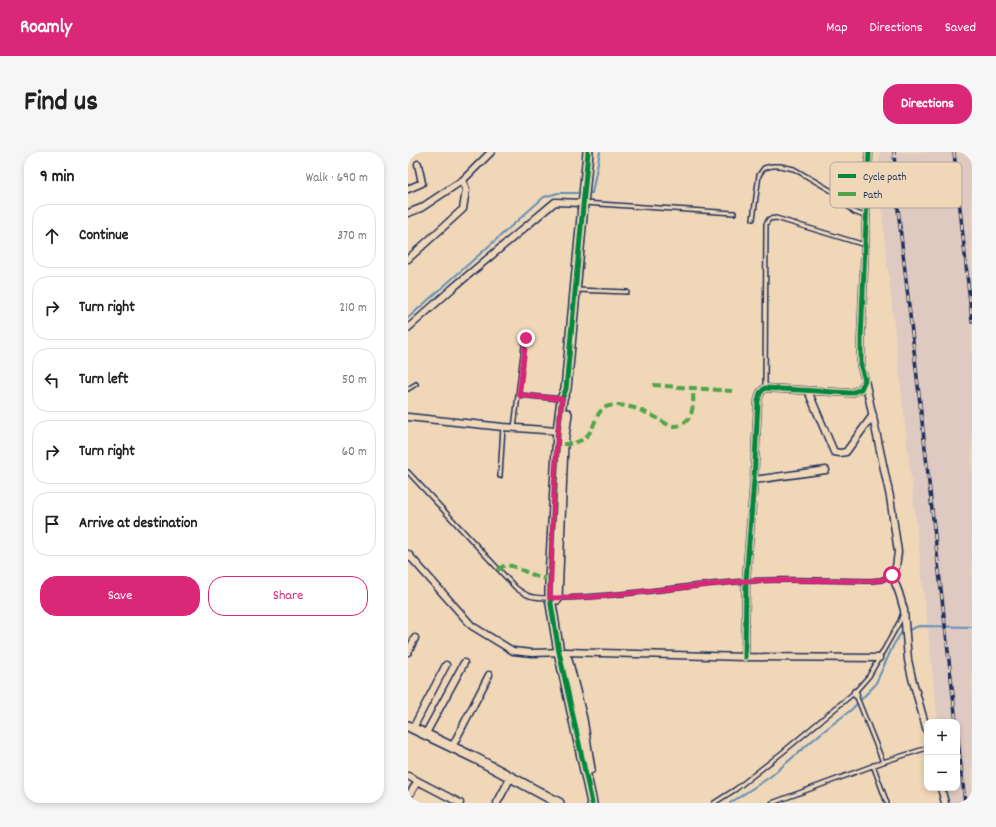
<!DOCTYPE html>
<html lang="en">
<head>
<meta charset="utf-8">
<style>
  body { margin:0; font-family:Dekko,sans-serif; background:#f6f6f6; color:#222 }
  .controls { position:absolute; right:12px; bottom:12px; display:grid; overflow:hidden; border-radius:8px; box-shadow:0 2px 6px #0003 }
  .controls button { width:36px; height:36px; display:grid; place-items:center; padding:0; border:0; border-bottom:1px solid #e0e0e0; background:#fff; color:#222; font:20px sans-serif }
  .stop { position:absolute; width:12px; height:12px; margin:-9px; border:3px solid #db2777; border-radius:50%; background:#fff }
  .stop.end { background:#db2777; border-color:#fff; box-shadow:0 1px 4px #0008 }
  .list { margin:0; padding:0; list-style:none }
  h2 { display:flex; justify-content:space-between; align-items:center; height:52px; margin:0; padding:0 16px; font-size:17px }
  h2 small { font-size:13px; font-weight:400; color:#767676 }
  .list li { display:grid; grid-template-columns:26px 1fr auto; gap:12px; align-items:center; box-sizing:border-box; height:64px; margin:0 8px 8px; padding:0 8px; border:1px solid #e0e0e0; border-radius:16px }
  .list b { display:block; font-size:15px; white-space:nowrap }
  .list em { font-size:13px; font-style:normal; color:#767676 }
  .actions { display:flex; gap:8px; padding:12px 16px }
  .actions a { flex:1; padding:9px 0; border:1px solid #db2777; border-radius:16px; text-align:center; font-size:14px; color:#db2777 }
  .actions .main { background:#db2777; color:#fff }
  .icon { flex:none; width:22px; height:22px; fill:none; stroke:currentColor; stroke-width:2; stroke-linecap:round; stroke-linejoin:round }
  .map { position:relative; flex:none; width:564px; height:651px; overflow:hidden; border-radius:16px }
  header { display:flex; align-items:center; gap:24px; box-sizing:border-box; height:56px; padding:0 20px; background:#db2777; color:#fff }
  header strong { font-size:19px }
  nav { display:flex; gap:22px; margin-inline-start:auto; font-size:14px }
  .intro { display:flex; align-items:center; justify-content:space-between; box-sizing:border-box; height:96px; padding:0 24px }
  h1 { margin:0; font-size:28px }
  .button { padding:10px 18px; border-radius:16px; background:#db2777; color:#fff; font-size:14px; font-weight:700 }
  main { display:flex; gap:24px; padding:0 24px }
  aside { flex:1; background:#fff; border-radius:16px; box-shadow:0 2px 6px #0003 }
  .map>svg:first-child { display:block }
</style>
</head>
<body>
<header>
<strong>Roamly</strong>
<nav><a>Map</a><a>Directions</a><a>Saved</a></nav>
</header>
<div class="intro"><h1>Find us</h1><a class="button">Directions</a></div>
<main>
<aside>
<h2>9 min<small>Walk · 690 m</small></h2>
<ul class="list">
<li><svg class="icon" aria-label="ahead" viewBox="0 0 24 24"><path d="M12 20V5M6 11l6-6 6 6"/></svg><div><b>Continue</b></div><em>370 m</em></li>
<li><svg class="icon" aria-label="right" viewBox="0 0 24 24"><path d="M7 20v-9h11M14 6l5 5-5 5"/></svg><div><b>Turn right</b></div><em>210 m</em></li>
<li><svg class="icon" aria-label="left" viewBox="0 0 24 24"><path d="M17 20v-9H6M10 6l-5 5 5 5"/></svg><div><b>Turn left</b></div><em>50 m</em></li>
<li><svg class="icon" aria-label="right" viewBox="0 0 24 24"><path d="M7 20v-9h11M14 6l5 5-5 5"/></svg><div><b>Turn right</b></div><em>60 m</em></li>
<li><svg class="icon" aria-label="arrive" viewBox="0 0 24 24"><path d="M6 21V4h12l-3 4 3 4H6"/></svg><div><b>Arrive at destination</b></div></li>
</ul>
<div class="actions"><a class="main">Save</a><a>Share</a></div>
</aside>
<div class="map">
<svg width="564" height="651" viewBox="0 0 564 651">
  <rect width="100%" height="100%" fill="#f0d7b8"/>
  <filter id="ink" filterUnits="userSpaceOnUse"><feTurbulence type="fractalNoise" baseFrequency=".025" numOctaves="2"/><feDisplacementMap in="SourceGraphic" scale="8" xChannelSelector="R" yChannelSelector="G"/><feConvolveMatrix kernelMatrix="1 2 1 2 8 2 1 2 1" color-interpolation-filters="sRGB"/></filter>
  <g filter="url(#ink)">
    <path fill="#dfcac2" d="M 472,0 L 564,0 L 564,651 L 539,651 L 537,636 L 549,636 L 549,570 L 530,570 L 476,82 L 471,14 Z"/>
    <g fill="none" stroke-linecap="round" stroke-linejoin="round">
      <path stroke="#6190b6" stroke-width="2" d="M 179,41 L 184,41 L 192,0
        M 0,166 L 136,45 L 150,41 L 169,41
        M 322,651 L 362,625 L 412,582 L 443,558 L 467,533 L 486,492 L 493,481 L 511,474 L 564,475"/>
      <g stroke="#1b2f5e" stroke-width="6">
        <path id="lane" d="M 176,51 L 326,61
          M 345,67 L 351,23 L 356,16 L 364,14 L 372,14 L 386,17 L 429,42 L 437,52 L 446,60 L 459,65
          M 169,138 L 219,140
          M 357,236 L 358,72 L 361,67 L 368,66 L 457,93
          M 0,237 L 8,232
          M 111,243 L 153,247
          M 106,276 L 117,186
          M 0,320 L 107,435 C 119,445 125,446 141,446
          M 92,324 L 95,275
          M 151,446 C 214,445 276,433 339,429 C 380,426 422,429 463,429 L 473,428 L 484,423
          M 448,543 L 475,610
          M 465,613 L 479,651
          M 306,651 L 328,637 L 375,600 L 447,540 L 461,524 L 492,469 L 495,461
          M 364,651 L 475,610 L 519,596"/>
      </g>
      <g stroke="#1b2f5e" stroke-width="9">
        <path id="street" d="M 0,37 L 14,31 L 10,12
          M 0,61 L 13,56 L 55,28 L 83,0
          M 0,107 L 55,57 L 58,38 L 55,28
          M 0,176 L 46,135 L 147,50 L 175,51
          M 457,228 L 482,345 L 490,400 L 488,415 L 484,423 L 491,441 L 496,458 L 500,508 L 504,526 L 519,579
          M 400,239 L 426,300 L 432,301 L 438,300 L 465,263
          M 0,265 L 95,275 L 150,279
          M 346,328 L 418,318
          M 0,402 L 64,474 L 105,499 L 124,501 L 157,500 L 337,505 L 471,506
          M 0,500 L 7,486
          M 337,505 L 338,429 L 346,328 L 350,249 L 352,241 L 357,236 L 443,241 L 453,237 L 457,228 L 453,215 L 453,187 L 461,0
          M 447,540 L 448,543
          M 5,576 L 38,513
          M 17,583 L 56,511
          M 44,595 L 81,523
          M 0,624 L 52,651
          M 533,636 L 537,651
          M 0,645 L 10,629
          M 89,651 L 103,625"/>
      </g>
      <g stroke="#1b2f5e" stroke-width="12">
        <path id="secondary" d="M 180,0 L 158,237 L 154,247 L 150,279 L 142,427 L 142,446 L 151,500 L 184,651
          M 149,447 L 155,292 L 159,262
          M 159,507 L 174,567 L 182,617
          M 0,574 L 67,606 L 151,651"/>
      </g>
      <use href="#lane" stroke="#f0d7b8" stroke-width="3"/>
      <use href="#street" stroke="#f0d7b8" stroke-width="6"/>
      <use href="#secondary" stroke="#f0d7b8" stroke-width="9"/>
      <g stroke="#1b2f5e" stroke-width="3.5">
        <path id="rail" d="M 486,0 L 489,48 L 548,570
          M 546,0 L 564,169
          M 549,578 L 557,651"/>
      </g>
      <use href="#rail" stroke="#f0d7b8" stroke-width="2" stroke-dasharray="6" stroke-linecap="butt"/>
      <path stroke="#4fa44a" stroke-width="4" stroke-dasharray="8 4" stroke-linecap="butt" d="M 245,233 L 324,239
        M 155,292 C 194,292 180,259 201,254 C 218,250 237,260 251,267 C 255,270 261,274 265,274 C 274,275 283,267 284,258 C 286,251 285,243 285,236
        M 90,418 L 97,413 L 104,414 L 130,425 L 142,427"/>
      <g stroke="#f0d7b8" stroke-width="8">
        <path id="cycleway" d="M 180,0 L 158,237 L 154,247 L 150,279 L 142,427 L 142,446 L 151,500 L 184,651
          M 337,505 L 338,429 L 346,328 L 350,249 L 352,241 L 357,236 L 443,241 L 453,237 L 457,228 L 453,215 L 453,187 L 461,0"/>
      </g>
      <use href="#cycleway" stroke="#00873e" stroke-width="5"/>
    </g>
  </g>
  <g fill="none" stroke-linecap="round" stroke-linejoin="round" filter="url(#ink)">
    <path stroke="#db2777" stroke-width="5" d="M 118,186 L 111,243 L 154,247 L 150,279 L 146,339 L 142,446 L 184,445 L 338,429 L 369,428 L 463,429 L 473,428 L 484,423"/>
  </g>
  <rect x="422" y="10" width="132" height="46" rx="6" fill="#f0d7b8" stroke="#b0a59d" stroke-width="1"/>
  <rect x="430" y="22" width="18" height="4" fill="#00873e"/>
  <rect x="430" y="40" width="18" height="4" fill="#4fa44a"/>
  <g font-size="11" fill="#1b2f5e">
    <text x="455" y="28">Cycle path</text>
    <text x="455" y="46">Path</text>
  </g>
</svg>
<div class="controls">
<button>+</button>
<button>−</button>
</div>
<div class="stop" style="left:484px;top:423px"></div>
<div class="stop end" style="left:118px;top:186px"></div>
</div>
</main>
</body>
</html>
